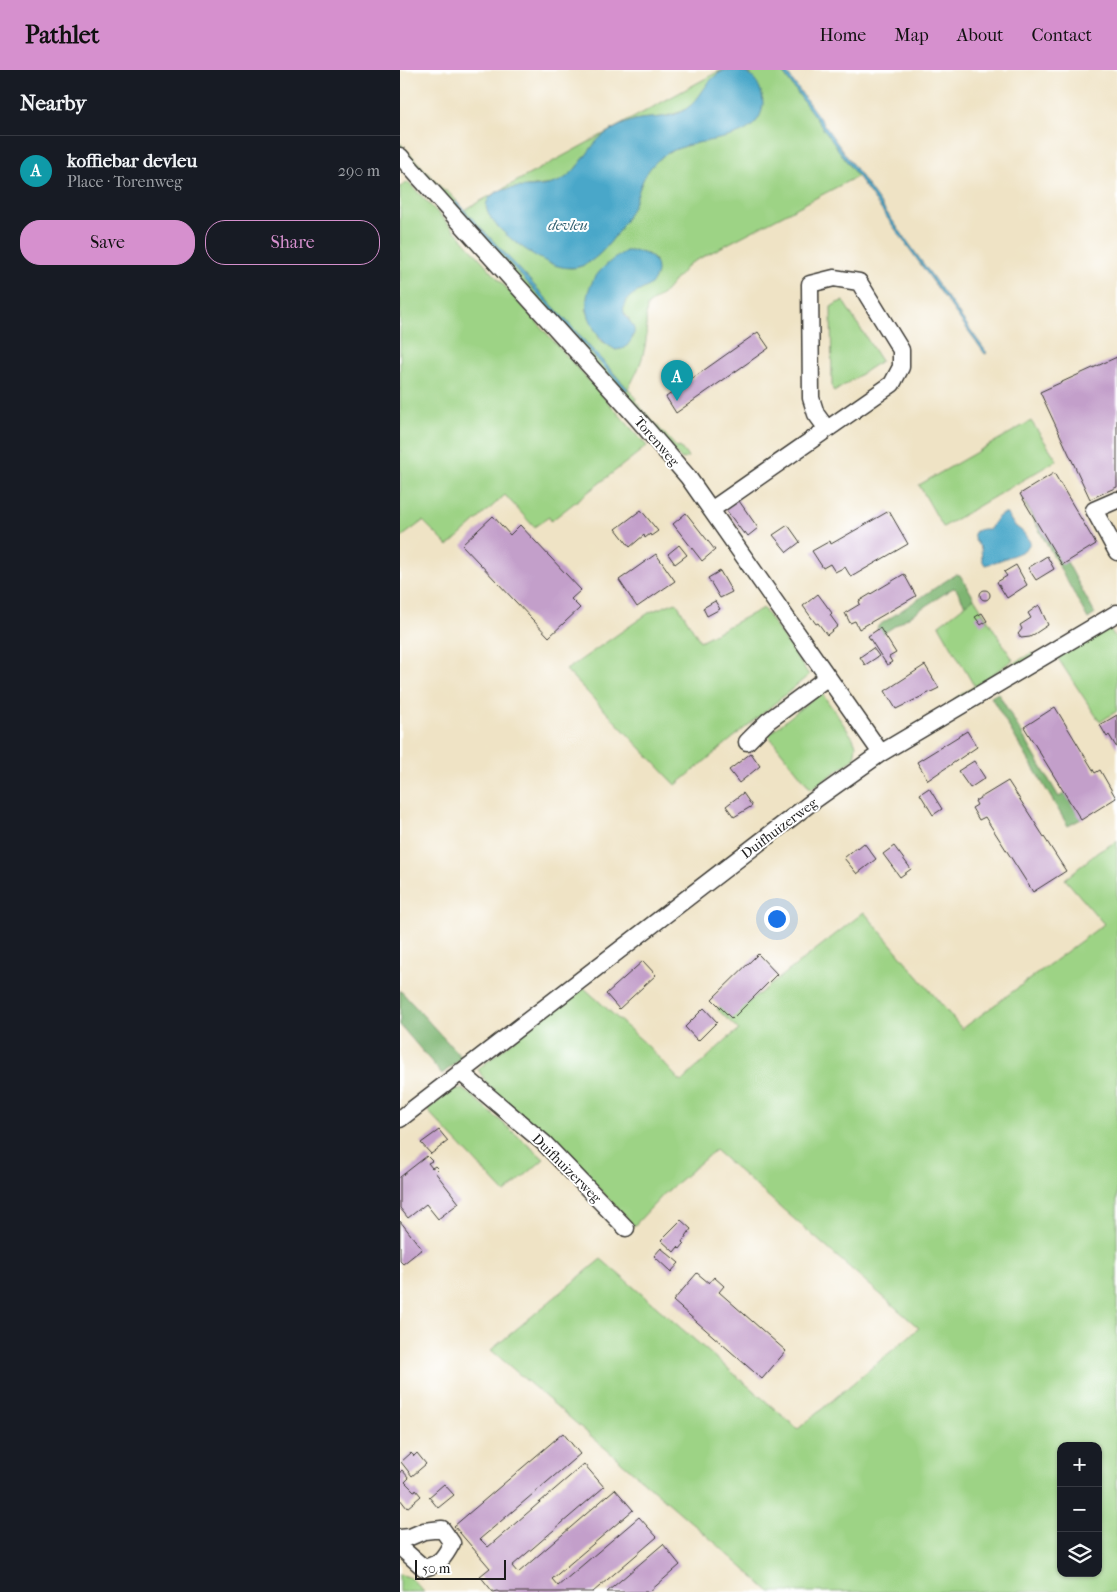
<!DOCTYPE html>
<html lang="en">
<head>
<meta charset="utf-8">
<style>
  body { margin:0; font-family:"IM FELL French Canon",serif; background:#242831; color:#f1f3f6 }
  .controls { position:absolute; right:15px; bottom:15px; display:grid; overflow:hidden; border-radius:10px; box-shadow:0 1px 4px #0004 }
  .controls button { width:45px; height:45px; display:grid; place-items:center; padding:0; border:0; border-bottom:1px solid #363941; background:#171b24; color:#f1f3f6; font:25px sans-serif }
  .scale { position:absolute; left:15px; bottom:12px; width:91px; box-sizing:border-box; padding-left:5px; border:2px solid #1c1c1c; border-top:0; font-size:14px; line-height:18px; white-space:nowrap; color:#1c1c1c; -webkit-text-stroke:4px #fff; paint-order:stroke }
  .you { position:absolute; left:376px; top:848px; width:18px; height:18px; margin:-12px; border:4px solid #fff; border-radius:50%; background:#1a73e8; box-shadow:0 0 0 8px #1a73e833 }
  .badge { display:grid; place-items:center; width:32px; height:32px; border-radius:50%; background:#d690ce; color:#fff; font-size:16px; font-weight:700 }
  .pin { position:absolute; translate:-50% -41px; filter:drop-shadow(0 1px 2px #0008) }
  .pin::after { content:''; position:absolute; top:26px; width:18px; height:15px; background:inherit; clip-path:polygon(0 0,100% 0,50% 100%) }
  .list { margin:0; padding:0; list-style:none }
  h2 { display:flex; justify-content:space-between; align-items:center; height:65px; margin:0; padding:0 20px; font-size:21px }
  h2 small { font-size:16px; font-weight:400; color:#9ea1a6 }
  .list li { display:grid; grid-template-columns:32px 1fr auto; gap:15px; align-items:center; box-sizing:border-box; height:70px; padding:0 20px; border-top:1px solid #363941 }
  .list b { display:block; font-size:19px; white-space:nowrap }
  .list p { margin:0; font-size:16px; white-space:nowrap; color:#9ea1a6 }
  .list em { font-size:16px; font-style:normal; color:#9ea1a6 }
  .actions { display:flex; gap:10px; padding:15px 20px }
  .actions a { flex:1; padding:11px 0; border:1px solid #d690ce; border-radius:20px; text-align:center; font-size:18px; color:#d690ce }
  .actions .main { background:#d690ce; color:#111 }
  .icon { flex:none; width:28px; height:28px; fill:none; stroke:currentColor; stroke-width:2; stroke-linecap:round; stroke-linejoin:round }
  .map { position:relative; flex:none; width:717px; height:1522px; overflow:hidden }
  header { display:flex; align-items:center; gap:30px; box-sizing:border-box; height:70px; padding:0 25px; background:#d690ce; color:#111 }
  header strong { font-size:24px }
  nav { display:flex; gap:28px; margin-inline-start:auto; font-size:18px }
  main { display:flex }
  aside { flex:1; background:#171b24 }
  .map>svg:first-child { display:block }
</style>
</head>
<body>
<header>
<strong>Pathlet</strong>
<nav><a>Home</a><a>Map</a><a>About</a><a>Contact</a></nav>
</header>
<main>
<aside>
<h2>Nearby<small></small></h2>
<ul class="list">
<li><span class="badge" style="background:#0f9aa8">A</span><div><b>koffiebar devleu</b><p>Place · Torenweg</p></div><em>290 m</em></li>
</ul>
<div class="actions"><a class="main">Save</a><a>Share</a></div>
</aside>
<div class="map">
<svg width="717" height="1522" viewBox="0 0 717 1522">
  <rect width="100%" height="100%" fill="#fff"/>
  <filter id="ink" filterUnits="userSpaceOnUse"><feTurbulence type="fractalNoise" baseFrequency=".02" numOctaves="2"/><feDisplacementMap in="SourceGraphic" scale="10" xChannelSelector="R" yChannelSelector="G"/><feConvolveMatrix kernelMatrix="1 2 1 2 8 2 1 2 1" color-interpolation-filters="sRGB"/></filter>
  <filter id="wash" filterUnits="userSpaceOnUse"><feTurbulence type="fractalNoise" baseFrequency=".0096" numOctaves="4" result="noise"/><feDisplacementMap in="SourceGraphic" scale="20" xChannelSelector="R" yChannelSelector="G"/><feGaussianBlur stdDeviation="1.12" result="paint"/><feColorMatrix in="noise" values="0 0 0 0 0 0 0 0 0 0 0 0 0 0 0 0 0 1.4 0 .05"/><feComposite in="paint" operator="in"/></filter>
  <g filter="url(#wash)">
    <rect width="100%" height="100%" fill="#efe3c5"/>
    <path fill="#9dd385" stroke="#5c7850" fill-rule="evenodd" d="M 321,0 L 325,0 L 319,2 L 292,35 L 283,41 L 263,47 L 234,50 L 201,67 L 167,109 L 153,114 L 106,119 L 99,122 L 86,136 C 91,158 115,169 132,179 C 142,185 154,194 166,197 C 189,204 215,168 224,150 C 234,131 238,108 254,93 C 277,71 311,73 339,63 L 351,4 L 343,0 L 381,0 L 458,106 L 289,194 L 264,223 L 247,236 C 245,249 247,260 246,271 C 243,290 237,303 228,319 L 236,328 L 235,331 L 277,378 L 280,377 L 288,387 L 284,389 L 280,388 L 0,81 L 0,73 L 44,121 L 47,121 L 57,131 L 55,133 L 226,321 L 228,319 L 124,204 L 64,140 ZM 226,181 L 248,184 L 255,190 C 255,195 257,202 256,206 C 253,220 220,222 223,241 C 224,246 225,243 228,247 C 231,252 232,260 234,266 L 225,278 L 216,280 L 200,270 L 186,239 Z
      M 8,112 L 60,166 L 247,376 L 151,451 L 149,447 L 134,457 L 105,425 L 48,476 L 23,451 L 0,468 L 0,117 Z
      M 443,231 L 481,291 L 434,322 L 432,317 L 431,237 L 437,233 Z
      M 631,351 L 657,390 L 543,457 L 519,415 Z
      M 574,528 L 613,590 L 582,611 L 632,583 L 634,587 L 555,631 L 554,629 L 576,615 L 573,614 L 539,555 Z
      M 276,532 L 300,571 L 363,538 L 409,605 L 276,715 L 166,600 L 250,542 Z
      M 708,556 L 717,570 L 717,641 L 700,652 L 657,587 Z
      M 421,622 L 453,668 L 456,675 L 454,689 L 411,719 L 368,665 Z
      M 717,771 L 717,1522 L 370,1522 L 313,1471 L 91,1280 L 201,1189 L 398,1359 L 519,1258 L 315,1080 L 264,1124 L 234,1156 C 208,1128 182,1100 155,1073 C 131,1049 93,1029 78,999 L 182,916 L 247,975 L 281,1012 L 327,969 L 339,960 L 317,939 L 335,924 L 345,935 L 464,842 L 562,959 L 704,854 L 665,809 L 698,782 ZM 661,1376 L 698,1376 L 698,1503 L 661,1503 Z
      M 53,1019 L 62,1019 L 72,1026 L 144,1089 L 105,1123 L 27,1040 Z
      M 0,1504 L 11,1508 L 24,1522 L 0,1522 Z"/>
    <path fill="#7eb572" stroke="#4d6847" d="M 629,421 L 695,544 L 688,549 L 621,427 Z
      M 556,504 L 560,505 L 574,528 L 565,535 L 556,519 L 553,518 L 481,565 L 477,560 L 478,556 Z
      M 598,623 L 659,727 L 665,723 L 681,749 L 668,756 L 591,627 Z
      M 0,920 L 62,988 L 42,1004 L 0,955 Z"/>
    <path fill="#4aa7c9" stroke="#336272" d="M 325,0 C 337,0 347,0 355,10 C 360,16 363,26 363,34 C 360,72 308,67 283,77 C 272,80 261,86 254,94 C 242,106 240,119 234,134 C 225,154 200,193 178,197 C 169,199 159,197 152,194 C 136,189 79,151 87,132 C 92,118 120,117 131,117 C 162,115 169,108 187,84 C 191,79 195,72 201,67 C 210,60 224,53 235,50 C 251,46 271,50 286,39 C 303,28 305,8 325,0 Z
      M 381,0 L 385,0 L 587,283 L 585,284 Z
      M 56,131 L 124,204 L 228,319 L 226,321 L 55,133 Z
      M 226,181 C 240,181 258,183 257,202 C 256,206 255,209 253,212 C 244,222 227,222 224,237 C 220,252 248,253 225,278 L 216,280 C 203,273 197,266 191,252 C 177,221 199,196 226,181 Z
      M 602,444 L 607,444 L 614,455 L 623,462 L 630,472 C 629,476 627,478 623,481 C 620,483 588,495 585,495 L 582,490 L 581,478 C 569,465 572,458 590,459 L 596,449 Z"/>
    <g id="blocks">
      <path fill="#c39fca" d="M 358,262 L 369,278 L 276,343 L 266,327 Z
        M 717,287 L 717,417 L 690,429 L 640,322 Z
        M 654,403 L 696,474 L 662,495 L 620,424 Z
        M 337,428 L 358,458 L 348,466 L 345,462 L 344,464 L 324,437 Z
        M 241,440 L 258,461 L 251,466 L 250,464 L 245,468 L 244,465 L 230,477 L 216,459 Z
        M 489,441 L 508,474 L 451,507 L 445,497 L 435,502 L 430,494 L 423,498 L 412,481 L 430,471 L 431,474 Z
        M 286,443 L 315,480 L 302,491 L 273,454 Z
        M 93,446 L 110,465 L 120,455 L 181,520 L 171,529 L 180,538 L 149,567 L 62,475 Z
        M 388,455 L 400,472 L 387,482 L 373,465 Z
        M 279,475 L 287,485 L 275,494 L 268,484 Z
        M 256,484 L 275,511 L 237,537 L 219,510 Z
        M 647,486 L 654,499 L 636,510 L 628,498 Z
        M 616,495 L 627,515 L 607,528 L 597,512 L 607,506 L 604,502 Z
        M 320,501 L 332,522 L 320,528 L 308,508 Z
        M 504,504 L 516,526 L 459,559 L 455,551 L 450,553 L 445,543 L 460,534 L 459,531 Z
        M580 525a5 5 0 1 1 10 0a5 5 0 1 1-10 0Z
        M 418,524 L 432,543 L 430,545 L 438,556 L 427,565 L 418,553 L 416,554 L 403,536 Z
        M 315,531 L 320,539 L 307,546 L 303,538 Z
        M 639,535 L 648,555 L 630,567 L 621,568 L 618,564 L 622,559 L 620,555 L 631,548 L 628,543 Z
        M 582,543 L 587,551 L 581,555 L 575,547 Z
        M 480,558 L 496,583 L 489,587 L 492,592 L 487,595 L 468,566 Z
        M 473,578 L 479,586 L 465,595 L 460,587 Z
        M 525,595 L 539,618 L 496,639 L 485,621 Z
        M 655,637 L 695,703 L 700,700 L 716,728 L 681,750 L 624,657 Z
        M 717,645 L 717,678 L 709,665 L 707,667 L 700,655 Z
        M 567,661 L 577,677 L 528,710 L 517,692 Z
        M 351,683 L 360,696 L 339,713 L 329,700 Z
        M 574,691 L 585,708 L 570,718 L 558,701 Z
        M 608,711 L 666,801 L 633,822 L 585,747 L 579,750 L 572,738 L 577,735 L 575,731 Z
        M 529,718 L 542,739 L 533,745 L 520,724 Z
        M 343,723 L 352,736 L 334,747 L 326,736 Z
        M 464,773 L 476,789 L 457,804 L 444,788 L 457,777 L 458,778 Z
        M 494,776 L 511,799 L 500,807 L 483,784 Z
        M 358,884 L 377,904 L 332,949 L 312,929 Z
        M 243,891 L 256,905 L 219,939 L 206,924 Z
        M 304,938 L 317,952 L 298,971 L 285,957 Z
        M 39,1060 L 48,1071 L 31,1084 L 21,1073 Z
        M 27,1086 L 32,1091 L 28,1093 L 32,1098 L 35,1096 L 38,1099 L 35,1102 L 59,1133 L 38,1149 L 26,1134 L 8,1148 L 0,1138 L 0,1107 Z
        M 281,1150 L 291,1159 L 282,1172 L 284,1174 L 280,1179 L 278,1177 L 274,1182 L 261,1170 Z
        M 0,1151 L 22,1179 L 3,1194 L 0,1191 Z
        M 261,1178 L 279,1193 L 271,1202 L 254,1186 Z
        M 297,1203 L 309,1213 L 314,1207 L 324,1216 L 319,1222 L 386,1281 L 362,1309 L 273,1231 Z
        M 163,1363 L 180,1384 L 80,1469 L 88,1477 L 184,1394 L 204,1417 L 112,1496 L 118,1503 L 215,1419 L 233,1440 L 152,1509 L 158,1516 L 239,1447 L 257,1467 L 193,1522 L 99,1522 L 97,1521 L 93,1522 L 80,1506 L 90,1498 L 54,1456 Z
        M 11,1383 L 14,1386 L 17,1383 L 26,1394 L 12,1406 L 1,1392 Z
        M 2,1400 L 9,1408 L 5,1412 L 14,1421 L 16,1420 L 21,1426 L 7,1438 L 0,1429 L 0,1402 Z
        M 44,1414 L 54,1425 L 38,1438 L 29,1427 Z
        M 263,1474 L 280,1495 L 249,1522 L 207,1522 Z"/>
    </g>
  </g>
  <g filter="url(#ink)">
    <use href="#blocks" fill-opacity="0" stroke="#3c3a35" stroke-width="1"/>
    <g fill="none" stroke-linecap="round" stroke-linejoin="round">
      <g stroke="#3c3a35" stroke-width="19">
        <path id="minor" d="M 0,86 L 236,347 L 288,407 L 481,683
          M 717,430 L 694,440 L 717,482
          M 311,440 L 492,314 L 501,297 L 501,280 L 459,212 L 434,208 L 410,214 L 411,328 L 416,344 L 427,359
          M 347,672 L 368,651 L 428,607
          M 60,1002 L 144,1073 L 226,1158
          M 0,1049 L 412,732 L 481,683 L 717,543
          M 0,1468 L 10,1467 L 24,1461 L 42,1459 L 52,1473 C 44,1488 40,1494 24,1498 L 0,1477"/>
      </g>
      <use href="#minor" stroke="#fff" stroke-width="16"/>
    </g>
  </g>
  <g text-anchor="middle" stroke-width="4" stroke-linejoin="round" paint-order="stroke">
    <g font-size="14" fill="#1c1c1c" stroke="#fff">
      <text transform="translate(257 371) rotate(49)" y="5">Torenweg</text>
      <text transform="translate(379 758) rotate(-37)" y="5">Duifhuizerweg</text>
      <text transform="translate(167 1098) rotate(45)" y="5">Duifhuizerweg</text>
    </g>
    <g font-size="15" font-style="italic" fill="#336272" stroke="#fff">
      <text x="168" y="160">devleu</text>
    </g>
  </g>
</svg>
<div class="controls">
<button>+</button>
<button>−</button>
<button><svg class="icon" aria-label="layers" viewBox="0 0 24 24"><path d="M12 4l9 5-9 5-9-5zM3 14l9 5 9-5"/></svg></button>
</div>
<div class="scale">50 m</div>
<div class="you"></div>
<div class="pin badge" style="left:277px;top:331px;background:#0f9aa8">A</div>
</div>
</main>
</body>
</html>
